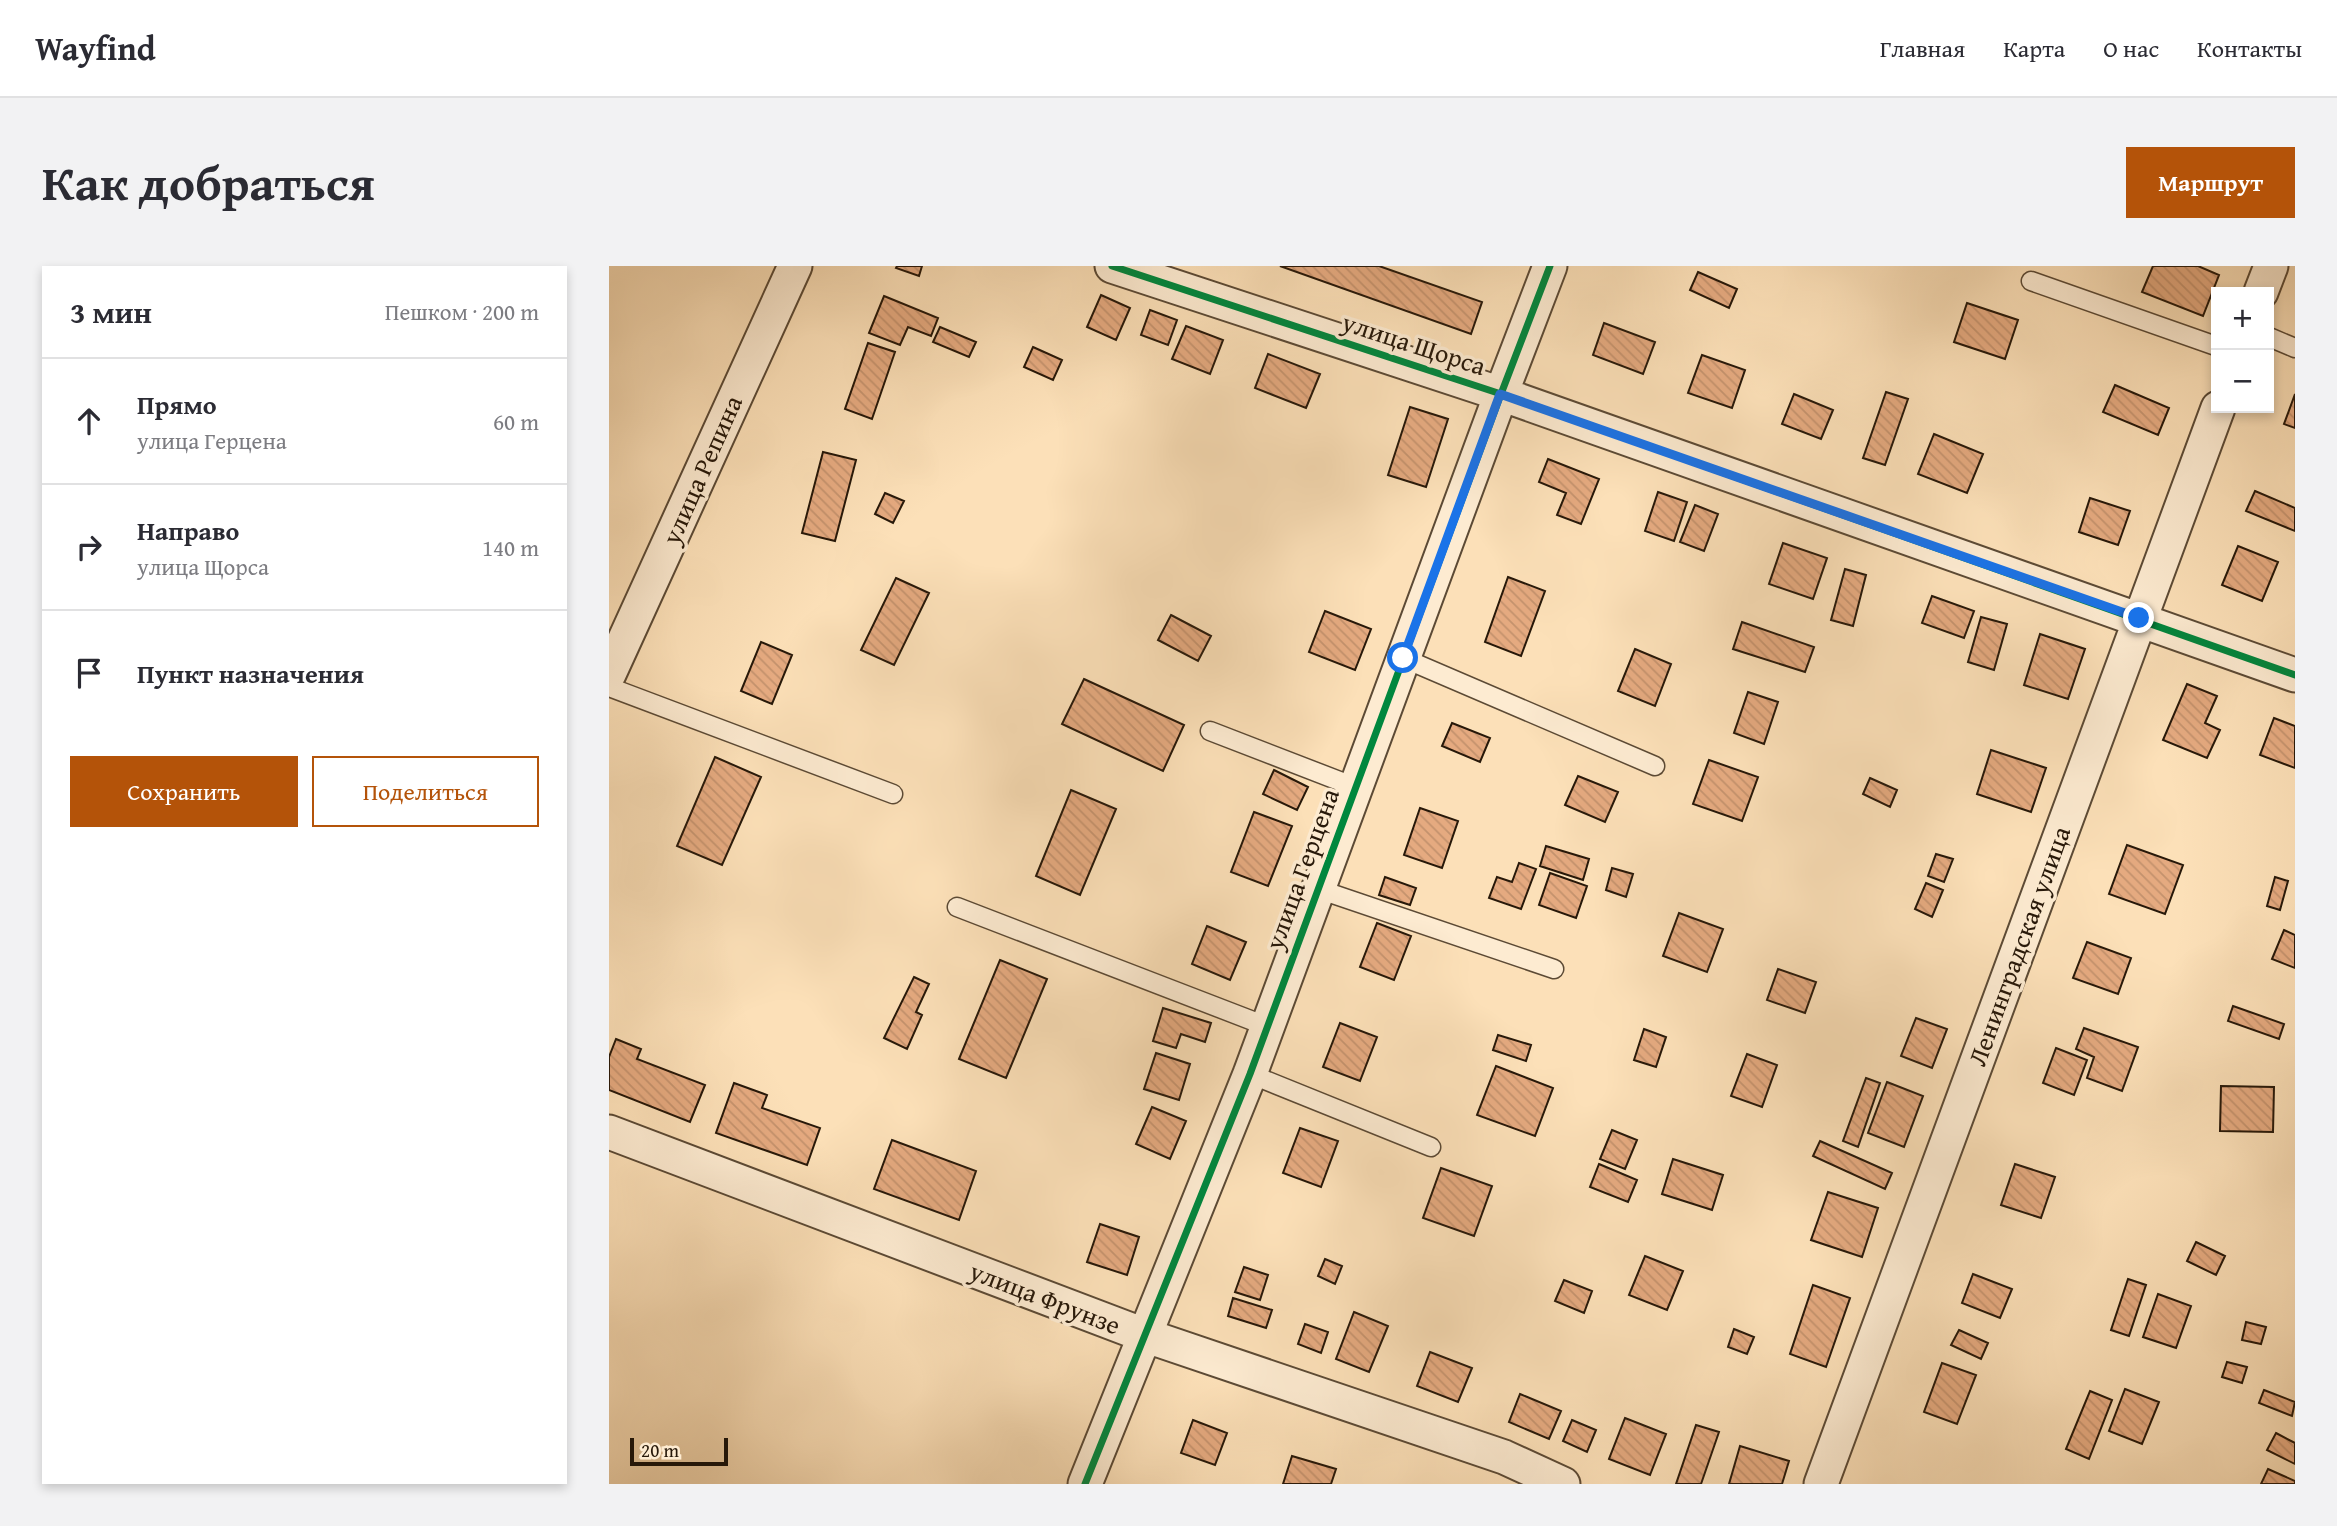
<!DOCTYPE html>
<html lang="ru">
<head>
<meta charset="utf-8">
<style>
  body { margin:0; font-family:"Gentium Book Plus",serif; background:#f2f2f3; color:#2b2b33 }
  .controls { position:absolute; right:21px; top:21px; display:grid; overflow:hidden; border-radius:0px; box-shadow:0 4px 10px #0003 }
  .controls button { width:63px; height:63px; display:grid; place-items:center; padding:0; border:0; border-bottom:2px solid #e1e1e2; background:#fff; color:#2b2b33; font:35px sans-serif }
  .scale { position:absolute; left:21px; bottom:18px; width:98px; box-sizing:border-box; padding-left:7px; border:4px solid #271809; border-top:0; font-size:19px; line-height:24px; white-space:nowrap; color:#271809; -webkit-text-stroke:5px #fdebd1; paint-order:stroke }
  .stop { position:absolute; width:21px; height:21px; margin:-16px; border:5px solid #1a73e8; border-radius:50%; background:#fff }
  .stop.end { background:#1a73e8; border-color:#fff; box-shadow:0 2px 7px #0008 }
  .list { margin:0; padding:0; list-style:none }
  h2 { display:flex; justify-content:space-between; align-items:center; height:91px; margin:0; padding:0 28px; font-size:30px }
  h2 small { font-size:23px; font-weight:400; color:#7c7c81 }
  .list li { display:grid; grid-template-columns:46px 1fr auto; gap:21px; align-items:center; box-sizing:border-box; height:126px; padding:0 28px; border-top:2px solid #e1e1e2 }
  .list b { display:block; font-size:26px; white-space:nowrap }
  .list p { margin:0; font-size:23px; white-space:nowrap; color:#7c7c81 }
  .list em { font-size:23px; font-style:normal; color:#7c7c81 }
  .actions { display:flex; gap:14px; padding:21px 28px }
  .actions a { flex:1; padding:16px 0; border:2px solid #b45309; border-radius:0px; text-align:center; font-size:24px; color:#b45309 }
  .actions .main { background:#b45309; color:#fff }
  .icon { flex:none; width:38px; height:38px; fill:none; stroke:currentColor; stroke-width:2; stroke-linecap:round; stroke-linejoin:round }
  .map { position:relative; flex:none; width:1686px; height:1218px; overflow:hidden; border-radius:0px }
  header { display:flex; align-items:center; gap:42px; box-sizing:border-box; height:98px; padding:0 35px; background:#fff; border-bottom:2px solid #e1e1e2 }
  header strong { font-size:33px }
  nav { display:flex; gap:38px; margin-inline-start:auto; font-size:24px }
  .intro { display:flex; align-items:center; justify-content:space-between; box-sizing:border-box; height:168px; padding:0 42px }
  h1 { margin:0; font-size:49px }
  .button { padding:18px 32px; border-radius:0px; background:#b45309; color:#fff; font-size:24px; font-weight:700 }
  main { display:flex; gap:42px; padding:0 42px }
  aside { flex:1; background:#fff; border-radius:0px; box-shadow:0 4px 10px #0003 }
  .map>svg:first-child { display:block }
</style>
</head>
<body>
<header>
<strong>Wayfind</strong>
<nav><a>Главная</a><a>Карта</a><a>О нас</a><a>Контакты</a></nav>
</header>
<div class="intro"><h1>Как добраться</h1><a class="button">Маршрут</a></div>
<main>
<aside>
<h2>3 мин<small>Пешком · 200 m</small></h2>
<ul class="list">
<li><svg class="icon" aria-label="ahead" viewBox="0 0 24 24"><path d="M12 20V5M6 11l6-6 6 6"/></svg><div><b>Прямо</b><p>улица Герцена</p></div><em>60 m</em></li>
<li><svg class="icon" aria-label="right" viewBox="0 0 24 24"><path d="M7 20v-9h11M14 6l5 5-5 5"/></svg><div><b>Направо</b><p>улица Щорса</p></div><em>140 m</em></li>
<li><svg class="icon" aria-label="arrive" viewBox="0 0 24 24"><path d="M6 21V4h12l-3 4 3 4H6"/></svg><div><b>Пункт назначения</b></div></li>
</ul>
<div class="actions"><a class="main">Сохранить</a><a>Поделиться</a></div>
</aside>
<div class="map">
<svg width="1686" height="1218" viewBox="0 0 1686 1218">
  <defs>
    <pattern id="building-back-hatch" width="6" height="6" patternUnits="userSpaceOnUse" patternTransform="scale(1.75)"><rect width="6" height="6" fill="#e5aa80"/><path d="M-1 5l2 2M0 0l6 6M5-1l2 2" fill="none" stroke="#c4926d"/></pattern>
  </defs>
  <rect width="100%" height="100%" fill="#fce0b8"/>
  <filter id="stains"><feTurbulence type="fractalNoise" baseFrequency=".00286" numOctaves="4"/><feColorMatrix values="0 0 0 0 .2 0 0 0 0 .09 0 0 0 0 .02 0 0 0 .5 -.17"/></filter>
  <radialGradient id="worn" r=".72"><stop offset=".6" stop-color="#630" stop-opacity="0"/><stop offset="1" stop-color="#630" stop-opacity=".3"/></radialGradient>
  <path fill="url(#building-back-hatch)" stroke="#271809" stroke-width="2" d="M 288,0 L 313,0 L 310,10 L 287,2 Z
    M 671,0 L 770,0 L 873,36 L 862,68 Z
    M 1544,0 L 1589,0 L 1610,9 L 1594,50 L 1533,26 Z
    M 1089,6 L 1128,23 L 1120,42 L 1081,24 Z
    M 492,29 L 521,42 L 507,74 L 478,61 Z
    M 275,30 L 329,52 L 322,70 L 299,61 L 291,79 L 260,67 Z
    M 1358,37 L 1409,54 L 1396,93 L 1345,76 Z
    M 541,44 L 568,54 L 559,79 L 532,69 Z
    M 995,57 L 1046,76 L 1034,108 L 984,89 Z
    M 577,60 L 614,74 L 601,108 L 563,93 Z
    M 331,61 L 367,76 L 360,91 L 324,76 Z
    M 259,77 L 286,86 L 263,153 L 236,143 Z
    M 424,81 L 453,94 L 444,114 L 415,101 Z
    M 659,88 L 711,108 L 697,142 L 646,122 Z
    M 1093,89 L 1136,104 L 1123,142 L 1079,127 Z
    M 1506,119 L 1560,142 L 1549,169 L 1494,146 Z
    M 1277,126 L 1299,133 L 1276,199 L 1254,192 Z
    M 1185,128 L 1224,144 L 1212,173 L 1173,158 Z
    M 1686,128 L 1686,162 L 1675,158 Z
    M 801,141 L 839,153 L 817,221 L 779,209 Z
    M 1325,168 L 1374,188 L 1358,227 L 1309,208 Z
    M 214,186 L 247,194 L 226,275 L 193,267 Z
    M 939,193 L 990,213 L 972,258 L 948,249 L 957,227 L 930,216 Z
    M 1646,225 L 1686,242 L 1686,265 L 1637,245 Z
    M 1049,226 L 1078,236 L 1065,275 L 1036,265 Z
    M 276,227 L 295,235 L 284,257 L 266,248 Z
    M 1481,232 L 1521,245 L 1509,279 L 1470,266 Z
    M 1086,239 L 1109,248 L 1095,285 L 1071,276 Z
    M 1174,277 L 1218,292 L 1204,333 L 1160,318 Z
    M 1629,280 L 1669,296 L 1653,335 L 1613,319 Z
    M 1236,303 L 1257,309 L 1244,360 L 1222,354 Z
    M 899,311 L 936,325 L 912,390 L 876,376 Z
    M 287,312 L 320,327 L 285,399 L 252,384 Z
    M 1323,330 L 1365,345 L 1355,372 L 1313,357 Z
    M 716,345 L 762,363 L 746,404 L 700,386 Z
    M 562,349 L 602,370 L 589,395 L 549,374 Z
    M 1372,351 L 1398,358 L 1385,404 L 1359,396 Z
    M 1133,356 L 1205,381 L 1196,406 L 1124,383 Z
    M 1431,368 L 1476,383 L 1459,433 L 1415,419 Z
    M 152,376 L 183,389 L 163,438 L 132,425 Z
    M 1026,383 L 1062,398 L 1046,440 L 1009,425 Z
    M 475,413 L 575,459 L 554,505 L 453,458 Z
    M 1578,418 L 1608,430 L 1596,457 L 1611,464 L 1598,492 L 1554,474 Z
    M 1139,426 L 1169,436 L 1155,478 L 1125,467 Z
    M 1665,452 L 1686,460 L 1686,502 L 1651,489 Z
    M 843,457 L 881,472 L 871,496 L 833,480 Z
    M 1382,484 L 1437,502 L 1422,546 L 1368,528 Z
    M 106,491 L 152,511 L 113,599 L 68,580 Z
    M 1100,494 L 1149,511 L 1133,555 L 1084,538 Z
    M 665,504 L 699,521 L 688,544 L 654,528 Z
    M 969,510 L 1009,526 L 996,556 L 956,539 Z
    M 1261,512 L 1288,524 L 1281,541 L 1254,528 Z
    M 462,524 L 507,543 L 471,629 L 427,610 Z
    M 811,542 L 849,555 L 833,602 L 795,589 Z
    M 645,546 L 683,560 L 659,620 L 622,606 Z
    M 1518,579 L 1574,599 L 1556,648 L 1500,628 Z
    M 937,580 L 980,593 L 974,614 L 931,600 Z
    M 1327,588 L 1344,593 L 1335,616 L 1319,610 Z
    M 910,597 L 927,603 L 912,643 L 880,632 L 888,611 L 903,616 Z
    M 1003,602 L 1024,608 L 1017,631 L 997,624 Z
    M 941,607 L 978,620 L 967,652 L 930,639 Z
    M 776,611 L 807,622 L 801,639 L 770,629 Z
    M 1666,611 L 1679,615 L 1671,644 L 1658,640 Z
    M 1317,617 L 1334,624 L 1323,651 L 1306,643 Z
    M 1070,647 L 1114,663 L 1098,706 L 1054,690 Z
    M 768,657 L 802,670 L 785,714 L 751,701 Z
    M 598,660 L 637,676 L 621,714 L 583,698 Z
    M 1675,664 L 1686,669 L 1686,702 L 1663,693 Z
    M 1478,676 L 1522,692 L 1509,728 L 1464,712 Z
    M 391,694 L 438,713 L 397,812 L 350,793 Z
    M 1169,703 L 1207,716 L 1196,747 L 1158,734 Z
    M 305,711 L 320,718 L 307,746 L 313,749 L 298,783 L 275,772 Z
    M 1624,740 L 1675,758 L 1670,773 L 1619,755 Z
    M 554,742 L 602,757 L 596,776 L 572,768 L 567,782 L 544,775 Z
    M 1307,752 L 1338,763 L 1323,802 L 1292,790 Z
    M 731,757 L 768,771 L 751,815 L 714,801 Z
    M 1475,762 L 1529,781 L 1513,825 L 1478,812 L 1485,791 L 1467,783 Z
    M 1035,763 L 1057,771 L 1047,801 L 1025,794 Z
    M 889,769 L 922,779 L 917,795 L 884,784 Z
    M 7,773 L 32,783 L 28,793 L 96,819 L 81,856 L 0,824 L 0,791 Z
    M 1447,782 L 1478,794 L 1465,829 L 1434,817 Z
    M 547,787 L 581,798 L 570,834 L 535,823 Z
    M 1138,788 L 1168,799 L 1153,841 L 1122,830 Z
    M 887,800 L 944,822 L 926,870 L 868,849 Z
    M 1257,812 L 1271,817 L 1249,881 L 1234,875 Z
    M 1278,816 L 1314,830 L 1295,881 L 1259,867 Z
    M 125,817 L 158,829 L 153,842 L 211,862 L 198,899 L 107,867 Z
    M 1612,820 L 1665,821 L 1664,866 L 1611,865 Z
    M 543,841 L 577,855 L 561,893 L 527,878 Z
    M 691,862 L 729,875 L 712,921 L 674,907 Z
    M 1003,864 L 1028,874 L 1016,903 L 991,893 Z
    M 283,874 L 367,905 L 350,954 L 265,923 Z
    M 1211,875 L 1283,907 L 1276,923 L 1204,890 Z
    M 1064,893 L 1114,909 L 1103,944 L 1053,928 Z
    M 990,898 L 1028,914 L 1019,936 L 981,921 Z
    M 1406,898 L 1446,911 L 1432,952 L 1392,939 Z
    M 832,902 L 883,920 L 865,970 L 814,952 Z
    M 1219,926 L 1269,942 L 1253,991 L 1202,974 Z
    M 491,958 L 530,971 L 518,1009 L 478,996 Z
    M 1587,976 L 1616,990 L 1607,1009 L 1578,995 Z
    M 1036,990 L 1074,1005 L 1058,1044 L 1020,1029 Z
    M 716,993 L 733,1000 L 726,1018 L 709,1010 Z
    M 635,1001 L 659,1009 L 651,1034 L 626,1026 Z
    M 1364,1008 L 1403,1023 L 1391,1052 L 1353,1037 Z
    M 1519,1013 L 1537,1019 L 1520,1070 L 1502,1064 Z
    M 955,1014 L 983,1025 L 975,1047 L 946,1035 Z
    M 1204,1019 L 1241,1032 L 1217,1101 L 1181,1088 Z
    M 1549,1028 L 1582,1040 L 1567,1082 L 1534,1071 Z
    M 624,1032 L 663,1044 L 657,1062 L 619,1050 Z
    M 745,1046 L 779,1060 L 760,1106 L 727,1093 Z
    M 1637,1056 L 1657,1061 L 1652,1078 L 1633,1074 Z
    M 696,1058 L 719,1066 L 712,1087 L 689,1078 Z
    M 1125,1063 L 1145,1071 L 1138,1088 L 1119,1081 Z
    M 1350,1064 L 1379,1077 L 1372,1093 L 1342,1079 Z
    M 821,1086 L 863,1102 L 849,1136 L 808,1120 Z
    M 1618,1096 L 1638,1101 L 1633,1117 L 1613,1111 Z
    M 1333,1097 L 1367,1109 L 1348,1158 L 1315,1146 Z
    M 1516,1123 L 1550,1136 L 1533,1178 L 1500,1165 Z
    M 1655,1124 L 1686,1136 L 1683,1150 L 1650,1137 Z
    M 1481,1125 L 1503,1134 L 1480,1193 L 1457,1183 Z
    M 911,1128 L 952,1145 L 940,1173 L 900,1156 Z
    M 1016,1152 L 1057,1168 L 1041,1209 L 1000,1193 Z
    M 584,1154 L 618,1167 L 606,1199 L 572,1187 Z
    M 963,1154 L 987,1164 L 978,1186 L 954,1175 Z
    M 1087,1159 L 1110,1166 L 1092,1218 L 1067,1218 Z
    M 1667,1167 L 1686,1177 L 1686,1198 L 1658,1184 Z
    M 1131,1180 L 1180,1195 L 1173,1218 L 1120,1218 Z
    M 683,1190 L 727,1203 L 722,1218 L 674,1218 Z
    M 1659,1203 L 1686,1215 L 1686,1218 L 1652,1218 Z"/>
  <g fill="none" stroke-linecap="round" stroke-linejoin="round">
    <g stroke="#5c4a35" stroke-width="21">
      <path id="service" d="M 1422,15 L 1607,80
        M 1660,71 L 1686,82
        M 794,392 L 1046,500
        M 0,421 L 284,528
        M 601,465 L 746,521
        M 709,623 L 945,703
        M 348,641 L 657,760
        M 641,808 L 822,881"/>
    </g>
    <g stroke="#5c4a35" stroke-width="37">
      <path id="minor" d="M 503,0 L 892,128 L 1686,409
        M 1652,26 L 1662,0
        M 0,408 L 186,0
        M 0,866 L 535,1069 L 895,1191 L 954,1218
        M 476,1218 L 641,808 L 892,128 L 941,0
        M 1212,1218 L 1609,142"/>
    </g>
    <use href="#service" stroke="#fdebd1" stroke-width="18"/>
    <use href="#minor" stroke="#fdebd1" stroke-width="33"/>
    <g stroke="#fdebd1" stroke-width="11">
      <path id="cycleway" d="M 503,0 L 892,128 L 1686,409
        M 476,1218 L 641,808 L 892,128 L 941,0"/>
    </g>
    <use href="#cycleway" stroke="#00873e" stroke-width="7"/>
  </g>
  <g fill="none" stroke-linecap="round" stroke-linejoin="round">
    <path stroke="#1a73e8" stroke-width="9" d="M 794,392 L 891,128 L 1530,352"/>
  </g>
  <g text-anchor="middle" stroke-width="7" stroke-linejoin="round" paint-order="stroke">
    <g font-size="26" fill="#271809" stroke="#fdebd1">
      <text transform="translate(805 78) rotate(18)" y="9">улица Щорса</text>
      <text transform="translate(93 204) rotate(-66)" y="9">улица Репина</text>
      <text transform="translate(693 603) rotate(-70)" y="9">улица Герцена</text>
      <text transform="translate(1410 680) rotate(-70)" y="9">Ленинградская улица</text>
      <text transform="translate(436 1032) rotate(21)" y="9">улица Фрунзе</text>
    </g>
  </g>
  <rect width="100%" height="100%" filter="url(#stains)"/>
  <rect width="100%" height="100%" fill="url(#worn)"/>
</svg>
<div class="controls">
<button>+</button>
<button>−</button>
</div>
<div class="scale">20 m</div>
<div class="stop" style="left:794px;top:392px"></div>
<div class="stop end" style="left:1530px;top:352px"></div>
</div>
</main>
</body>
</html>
